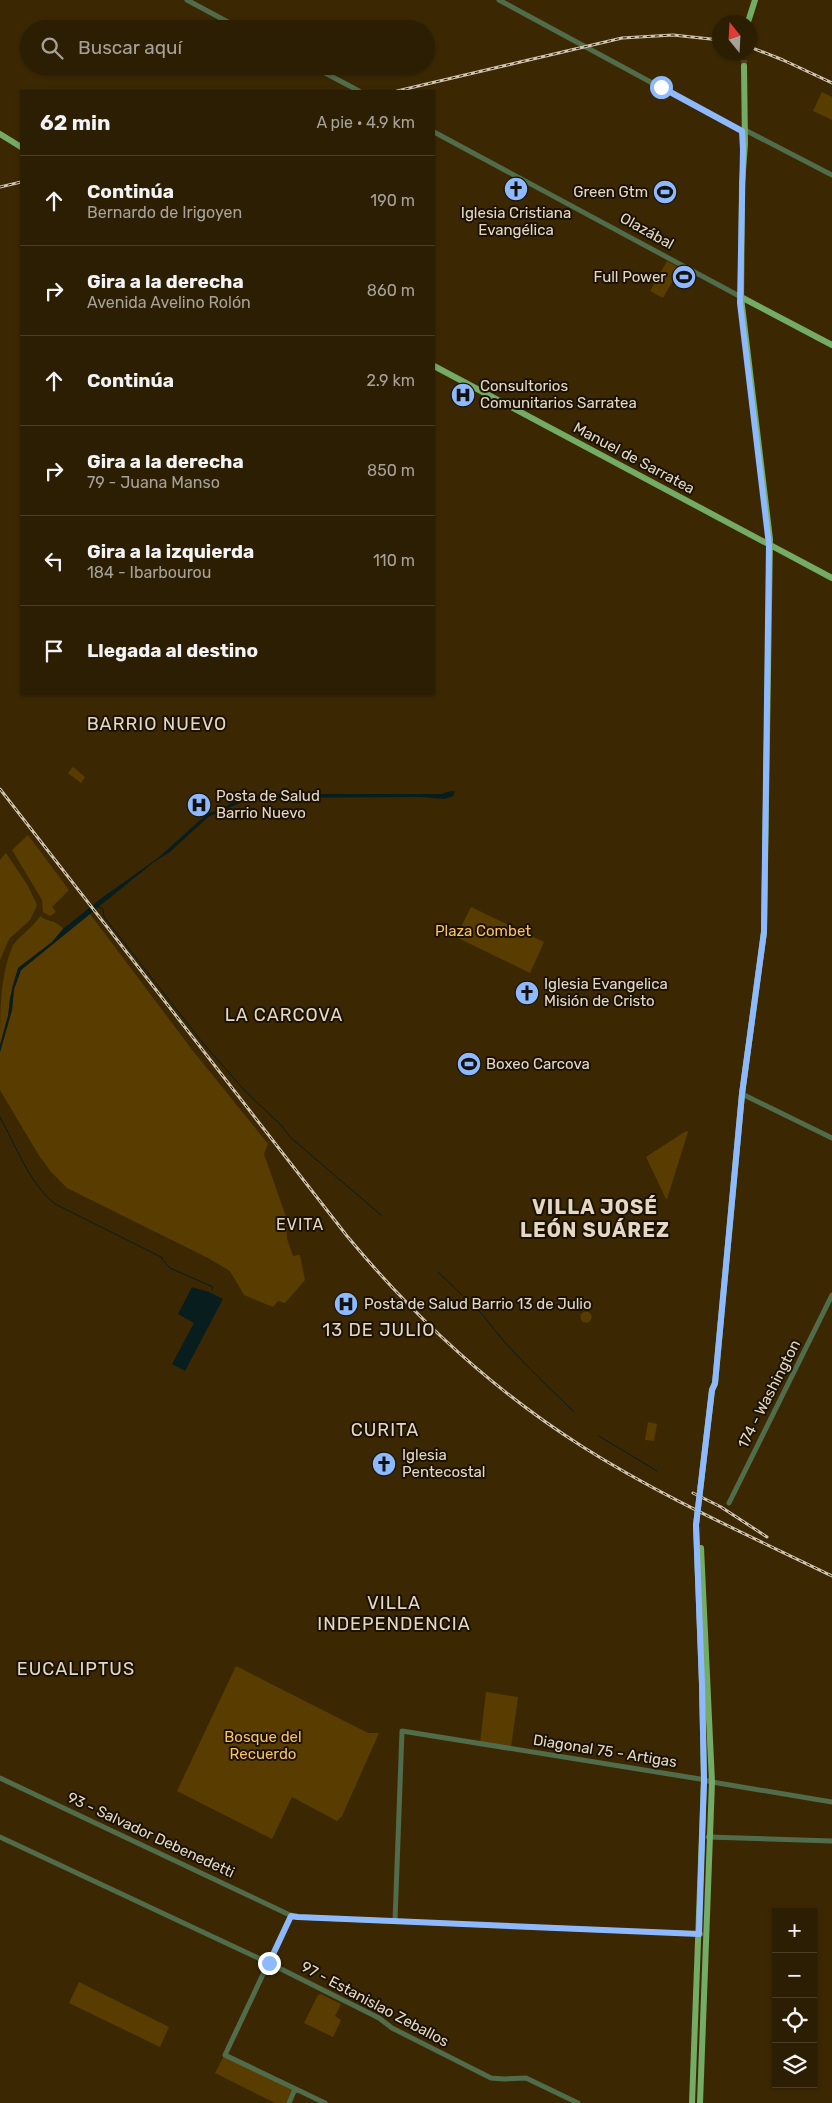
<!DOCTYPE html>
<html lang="es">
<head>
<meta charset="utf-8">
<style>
  body { margin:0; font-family:Rubik,sans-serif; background:#34270c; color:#f1f3f6 }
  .controls { position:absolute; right:15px; bottom:15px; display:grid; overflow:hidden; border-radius:0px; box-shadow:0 1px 4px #0004 }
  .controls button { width:45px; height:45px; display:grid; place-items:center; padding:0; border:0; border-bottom:1px solid #483c24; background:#2c1e02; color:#f1f3f6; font:25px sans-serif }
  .compass { position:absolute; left:712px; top:15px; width:45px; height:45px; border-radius:50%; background:#2c1e02; box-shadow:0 1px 4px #0004; rotate:342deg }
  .stop { position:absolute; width:15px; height:15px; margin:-11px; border:4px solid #8eb9fc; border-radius:50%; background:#fff }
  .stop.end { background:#8eb9fc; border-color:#fff; box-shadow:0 1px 5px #0008 }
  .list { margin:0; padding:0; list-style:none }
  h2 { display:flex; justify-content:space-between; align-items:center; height:65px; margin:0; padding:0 20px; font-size:21px }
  h2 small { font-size:16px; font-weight:400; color:#a6a299 }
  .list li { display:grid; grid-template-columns:32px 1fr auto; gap:15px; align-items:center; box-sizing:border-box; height:90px; padding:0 20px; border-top:1px solid #483c24 }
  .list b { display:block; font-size:19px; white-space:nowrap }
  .list p { margin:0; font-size:16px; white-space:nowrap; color:#a6a299 }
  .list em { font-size:16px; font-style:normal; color:#a6a299 }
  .icon { flex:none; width:28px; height:28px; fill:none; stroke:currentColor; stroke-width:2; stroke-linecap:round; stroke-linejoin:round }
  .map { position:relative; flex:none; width:832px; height:2103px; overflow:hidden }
  .search { position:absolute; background:#2c1e02; box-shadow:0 1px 4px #0004; left:20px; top:20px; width:415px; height:55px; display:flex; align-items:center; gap:12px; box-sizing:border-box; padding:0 18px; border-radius:28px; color:#a6a299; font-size:19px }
  .panel { position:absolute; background:#2c1e02; box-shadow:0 1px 4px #0004; left:20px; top:90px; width:415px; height:605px; border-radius:0px }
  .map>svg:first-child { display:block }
</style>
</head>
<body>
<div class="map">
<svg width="832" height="2103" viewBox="0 0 832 2103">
  <rect width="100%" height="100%" fill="#3b2803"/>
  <path fill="#593d00" d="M 822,92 L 832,97 L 832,120 L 813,111 Z
    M 667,261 L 680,268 L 663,298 L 650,291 Z
    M 73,767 L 85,777 L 81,783 L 68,773 Z
    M 28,835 L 69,890 L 52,907 L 56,912 L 50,916 L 43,912 L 42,900 L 12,850 Z
    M 6,853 L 28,886 L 37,905 L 30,920 L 9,939 L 0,960 L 0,860 Z
    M 471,907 L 544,942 L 530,973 L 456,937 Z
    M 90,914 L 193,1051 L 268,1144 L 264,1154 L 286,1217 L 287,1239 L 293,1256 L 300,1255 L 305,1280 L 285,1303 L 278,1301 L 273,1307 L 244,1295 L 230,1271 L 208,1258 L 67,1188 L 51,1172 L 38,1154 L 0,1090 L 0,1052 L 12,1010 L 14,989 L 21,970 Z
    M 40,916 C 49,923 55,919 63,929 L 52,942 L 18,968 L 12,987 L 8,1016 L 0,1045 C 0,1011 0,975 13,945 C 21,934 32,929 40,916 Z
    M 686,1131 L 688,1132 L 667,1199 L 666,1199 L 646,1157 Z
    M580.5 1317a5.5 5.5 0 1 1 11 0a5.5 5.5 0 1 1-11 0Z
    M 648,1422 L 657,1424 L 654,1441 L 645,1440 Z
    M 236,1666 L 368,1733 L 379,1733 L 342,1816 L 337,1821 L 292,1797 L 272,1839 L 177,1791 Z
    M 486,1692 L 518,1697 L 511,1747 L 480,1743 Z
    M 79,1982 L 169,2027 L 160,2047 L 69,2003 Z
    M 321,1994 L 341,2004 L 335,2016 L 341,2020 L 333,2037 L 304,2023 L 318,1995 Z
    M 224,2056 L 292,2090 L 286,2103 L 275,2103 L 215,2073 Z"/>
  <path fill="#081d1e" d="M 451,791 L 455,791 L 453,796 L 445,799 L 420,797 L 264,798 L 240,803 L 208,817 L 170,852 L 154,862 L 21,970 L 14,989 L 12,1010 L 0,1052 L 0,1045 L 8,1016 L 10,998 L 18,968 L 52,942 L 63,929 L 103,897 L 158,858 L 208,813 L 223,809 L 234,801 L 265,794 L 441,794 Z
    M 192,1287 L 209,1292 L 223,1299 L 185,1371 L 172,1364 L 194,1323 L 178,1314 Z"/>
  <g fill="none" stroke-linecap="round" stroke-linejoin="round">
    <path stroke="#081d1e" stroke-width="1" d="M 98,907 L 103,909 L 104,917 L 202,1042 L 246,1092 L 282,1126 L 290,1137 L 381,1215
      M 0,1117 C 16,1146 29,1183 55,1204 L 163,1258
      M 161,1258 L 170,1268 L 213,1287 L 212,1290
      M 438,1272 L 483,1315 C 509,1351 543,1381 574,1412
      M 599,1436 L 657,1471"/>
    <path stroke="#544220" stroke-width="6" stroke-dasharray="6 3" stroke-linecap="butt" d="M 744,66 L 744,52"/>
    <path stroke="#516c4a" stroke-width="5" d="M 187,0 L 241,29
      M 499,0 L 741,131
      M 312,66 L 359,91
      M 745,130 L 832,175
      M 434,132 L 741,297
      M 742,1094 L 832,1138
      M 729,1503 L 832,1295
      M 0,1778 L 294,1917 L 701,1934
      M 0,1837 L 269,1963 L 379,2018 L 392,2028 L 491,2078 L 504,2079 L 526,2078 L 578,2103
      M 708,1837 L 832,1841
      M 291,1915 L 225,2055 L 325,2103
      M 395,1921 L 402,1731 L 700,1779 L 712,1782 L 832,1802
      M 289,2103 L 295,2089"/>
    <path stroke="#74ab65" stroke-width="6" d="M 748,22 L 755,0
      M 0,134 L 21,147
      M 741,297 L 832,345
      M 741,301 L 742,184 L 745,144 L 744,66
      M 434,366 L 832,578
      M 692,2103 L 704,1780 L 702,1684 L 696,1525 L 712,1390 L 715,1384 L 742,1094 L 764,932 L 770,539 L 741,297
      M 700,2103 L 712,1782 L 701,1548"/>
    <g stroke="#d1c4af" stroke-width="3">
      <path id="rail" d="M 750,47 L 783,60 L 832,83
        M 397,91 L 622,38 L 673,35 L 720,40
        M 0,187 L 21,182
        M 0,789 L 347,1236 C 415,1318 493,1390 583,1447 C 662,1497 748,1535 832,1576
        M 693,1493 L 721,1507 L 767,1537"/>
    </g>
    <use href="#rail" stroke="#1b1205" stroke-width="1" stroke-dasharray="4" stroke-linecap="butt"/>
  </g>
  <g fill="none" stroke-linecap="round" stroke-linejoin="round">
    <path stroke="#8eb9fc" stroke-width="6" d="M 269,1963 L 291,1916 L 298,1917 L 699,1934 L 704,1780 L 702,1684 L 696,1525 L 712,1390 L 715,1383 L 742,1094 L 764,932 L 769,545 L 740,303 L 743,149 L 742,131 L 661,87"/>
  </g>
  <defs>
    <g id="church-disc" transform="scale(1.25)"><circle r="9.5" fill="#8eb9fc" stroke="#1b1205"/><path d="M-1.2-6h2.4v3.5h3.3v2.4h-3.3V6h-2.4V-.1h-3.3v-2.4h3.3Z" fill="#111"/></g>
    <g id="stadium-disc" transform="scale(1.25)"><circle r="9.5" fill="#8eb9fc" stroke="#1b1205"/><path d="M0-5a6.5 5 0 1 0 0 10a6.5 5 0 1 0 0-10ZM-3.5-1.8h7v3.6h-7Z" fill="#111"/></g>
    <g id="hospital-disc" transform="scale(1.25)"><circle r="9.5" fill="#8eb9fc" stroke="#1b1205"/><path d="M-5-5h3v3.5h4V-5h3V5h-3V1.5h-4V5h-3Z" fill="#111"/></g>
  </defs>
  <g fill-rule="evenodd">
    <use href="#church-disc" x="516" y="189"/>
    <use href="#stadium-disc" x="665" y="192"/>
    <use href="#stadium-disc" x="684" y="277"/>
    <use href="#hospital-disc" x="463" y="395"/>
    <use href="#hospital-disc" x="199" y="805"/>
    <use href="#church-disc" x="527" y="993"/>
    <use href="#stadium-disc" x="469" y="1064"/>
    <use href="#hospital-disc" x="346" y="1304"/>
    <use href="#church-disc" x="384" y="1464"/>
  </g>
  <g text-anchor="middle" stroke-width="4" stroke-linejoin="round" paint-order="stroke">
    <g font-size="15" fill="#e4d8c5" stroke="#1b1205" text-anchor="start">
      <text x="648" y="197" text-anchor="end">Green Gtm</text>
      <text x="516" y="218" text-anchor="middle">Iglesia Cristiana<tspan x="516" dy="17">Evangélica</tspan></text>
      <text x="666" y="282" text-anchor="end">Full Power</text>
      <text x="480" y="391">Consultorios<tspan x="480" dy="17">Comunitarios Sarratea</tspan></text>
      <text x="216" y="801">Posta de Salud<tspan x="216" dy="17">Barrio Nuevo</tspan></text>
      <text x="544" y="989">Iglesia Evangelica<tspan x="544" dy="17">Misión de Cristo</tspan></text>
      <text x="486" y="1069">Boxeo Carcova</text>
      <text x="364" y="1309">Posta de Salud Barrio 13 de Julio</text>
      <text x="402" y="1460">Iglesia<tspan x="402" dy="17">Pentecostal</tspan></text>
    </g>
    <g font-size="15" fill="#e4d8c5" stroke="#1b1205">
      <text transform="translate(647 231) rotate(29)" y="5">Olazábal</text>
      <text transform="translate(634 458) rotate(28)" y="5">Manuel de Sarratea</text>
      <text transform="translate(769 1394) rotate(-63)" y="5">174 - Washington</text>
      <text transform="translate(605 1751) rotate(9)" y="5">Diagonal 75 - Artigas</text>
      <text transform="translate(151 1835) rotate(25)" y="5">93 - Salvador Debenedetti</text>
      <text transform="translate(375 2004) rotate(28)" y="5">97 - Estanislao Zeballos</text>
    </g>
    <g font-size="15" fill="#fbc260" stroke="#1b1205">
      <text x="483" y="936">Plaza Combet</text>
      <text x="263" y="1742">Bosque del<tspan x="263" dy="17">Recuerdo</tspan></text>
    </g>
    <g font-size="16" letter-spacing="1" fill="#e4d8c5" stroke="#1b1205">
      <text x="300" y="1230">EVITA</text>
    </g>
    <g font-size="18" letter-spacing="1" fill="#e4d8c5" stroke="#1b1205">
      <text x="157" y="730">BARRIO NUEVO</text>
      <text x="284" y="1021">LA CARCOVA</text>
      <text x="379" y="1336">13 DE JULIO</text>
      <text x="385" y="1436">CURITA</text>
      <text x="394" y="1609">VILLA<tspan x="394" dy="21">INDEPENDENCIA</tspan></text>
      <text x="76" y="1675">EUCALIPTUS</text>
    </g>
    <g font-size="20" font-weight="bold" letter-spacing="1" fill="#e4d8c5" stroke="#1b1205">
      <text x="595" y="1214">VILLA JOSÉ<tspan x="595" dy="23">LEÓN SUÁREZ</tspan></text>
    </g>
  </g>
</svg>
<div class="controls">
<button>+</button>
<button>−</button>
<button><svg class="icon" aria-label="locate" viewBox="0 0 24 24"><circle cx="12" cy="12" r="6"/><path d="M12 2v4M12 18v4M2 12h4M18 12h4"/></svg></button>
<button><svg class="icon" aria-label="layers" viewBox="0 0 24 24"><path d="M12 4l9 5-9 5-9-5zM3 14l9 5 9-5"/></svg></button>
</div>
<svg class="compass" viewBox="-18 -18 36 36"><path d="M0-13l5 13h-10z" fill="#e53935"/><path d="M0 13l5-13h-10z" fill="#a6a299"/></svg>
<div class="stop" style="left:661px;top:87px"></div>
<div class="stop end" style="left:269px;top:1963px"></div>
<div class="search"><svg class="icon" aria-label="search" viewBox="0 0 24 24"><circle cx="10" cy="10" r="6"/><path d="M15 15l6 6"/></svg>Buscar aquí</div>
<section class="panel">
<h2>62 min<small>A pie · 4.9 km</small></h2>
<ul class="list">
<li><svg class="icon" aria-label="ahead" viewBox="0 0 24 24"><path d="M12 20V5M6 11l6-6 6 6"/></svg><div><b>Continúa</b><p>Bernardo de Irigoyen</p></div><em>190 m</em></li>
<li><svg class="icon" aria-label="right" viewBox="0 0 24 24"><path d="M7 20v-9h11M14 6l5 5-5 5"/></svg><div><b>Gira a la derecha</b><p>Avenida Avelino Rolón</p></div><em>860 m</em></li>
<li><svg class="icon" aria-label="ahead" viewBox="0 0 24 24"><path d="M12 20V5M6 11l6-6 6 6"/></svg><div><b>Continúa</b></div><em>2.9 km</em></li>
<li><svg class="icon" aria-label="right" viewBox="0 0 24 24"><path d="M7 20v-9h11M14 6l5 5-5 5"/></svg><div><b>Gira a la derecha</b><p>79 - Juana Manso</p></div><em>850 m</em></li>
<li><svg class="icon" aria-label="left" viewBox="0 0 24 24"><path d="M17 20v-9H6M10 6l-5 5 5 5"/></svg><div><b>Gira a la izquierda</b><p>184 - Ibarbourou</p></div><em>110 m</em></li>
<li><svg class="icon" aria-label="arrive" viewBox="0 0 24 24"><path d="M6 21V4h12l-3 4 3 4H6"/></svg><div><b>Llegada al destino</b></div></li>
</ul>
</section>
</div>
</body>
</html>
